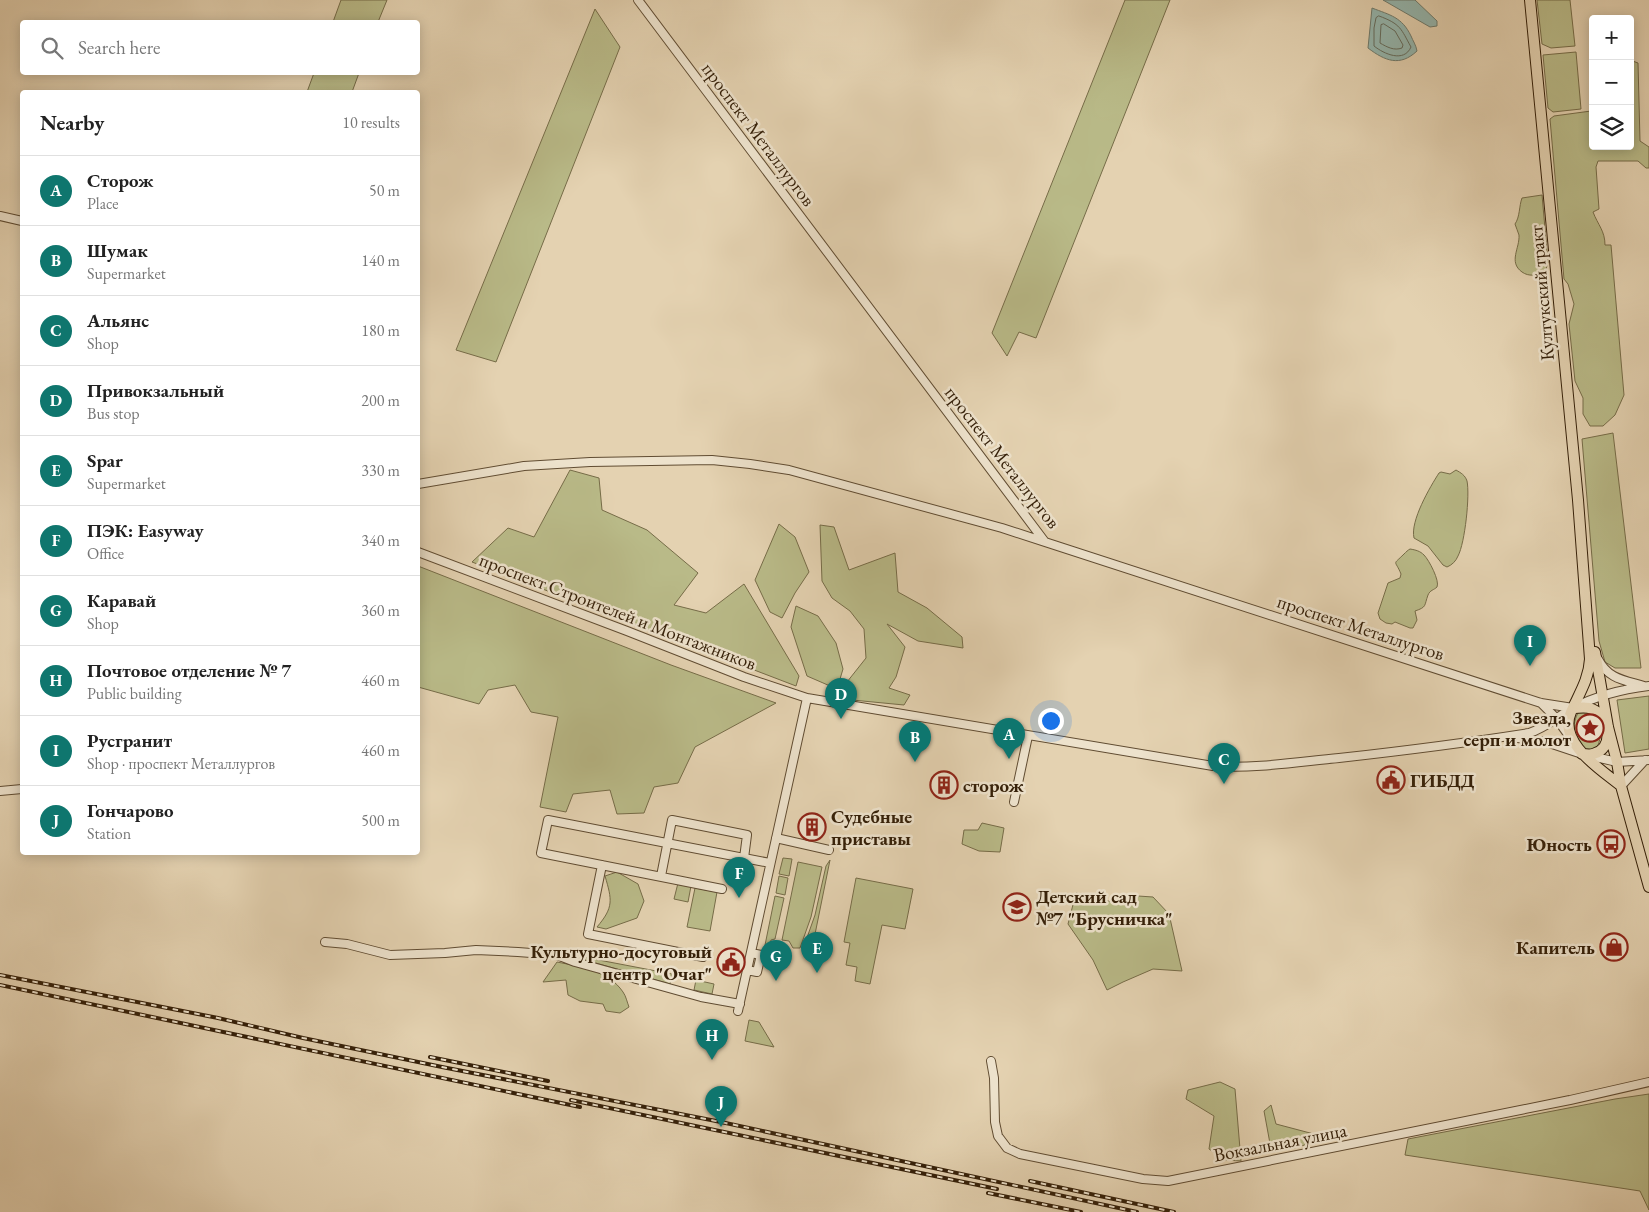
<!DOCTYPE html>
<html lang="en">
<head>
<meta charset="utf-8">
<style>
  body { margin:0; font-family:"EB Garamond",serif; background:#f6f6f6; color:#222 }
  .controls { position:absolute; right:15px; top:15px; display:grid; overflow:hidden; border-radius:5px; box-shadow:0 2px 12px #0003 }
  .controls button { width:45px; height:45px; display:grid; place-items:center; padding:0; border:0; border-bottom:1px solid #e0e0e0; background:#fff; color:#222; font:25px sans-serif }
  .you { position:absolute; left:1050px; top:720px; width:18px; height:18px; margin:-12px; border:4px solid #fff; border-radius:50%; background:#1a73e8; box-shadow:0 0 0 8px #1a73e833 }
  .badge { display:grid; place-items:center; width:32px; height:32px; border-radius:50%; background:#0f766e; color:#fff; font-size:16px; font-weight:700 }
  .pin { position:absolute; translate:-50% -41px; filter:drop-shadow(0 1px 2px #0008) }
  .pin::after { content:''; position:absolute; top:26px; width:18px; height:15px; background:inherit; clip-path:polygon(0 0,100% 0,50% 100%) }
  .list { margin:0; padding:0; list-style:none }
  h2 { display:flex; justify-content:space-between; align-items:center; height:65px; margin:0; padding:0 20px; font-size:21px }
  h2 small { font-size:16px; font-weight:400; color:#767676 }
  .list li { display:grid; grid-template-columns:32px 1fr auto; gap:15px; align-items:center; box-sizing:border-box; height:70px; padding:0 20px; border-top:1px solid #e0e0e0 }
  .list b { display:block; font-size:19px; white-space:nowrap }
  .list p { margin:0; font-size:16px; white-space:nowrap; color:#767676 }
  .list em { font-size:16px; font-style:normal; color:#767676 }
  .icon { flex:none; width:28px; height:28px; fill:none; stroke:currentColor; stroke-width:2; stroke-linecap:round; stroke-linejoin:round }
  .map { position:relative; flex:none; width:1649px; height:1212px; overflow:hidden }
  .search { position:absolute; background:#fff; box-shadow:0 2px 12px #0003; left:20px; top:20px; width:400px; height:55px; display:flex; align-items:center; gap:12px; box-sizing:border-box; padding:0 18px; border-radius:5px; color:#767676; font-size:19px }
  .panel { position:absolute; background:#fff; box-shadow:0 2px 12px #0003; left:20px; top:90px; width:400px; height:765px; border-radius:5px }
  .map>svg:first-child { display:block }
</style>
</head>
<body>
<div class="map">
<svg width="1649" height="1212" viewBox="0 0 1649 1212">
  <rect width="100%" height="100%" fill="#e4d2b1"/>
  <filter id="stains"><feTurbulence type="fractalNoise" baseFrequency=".004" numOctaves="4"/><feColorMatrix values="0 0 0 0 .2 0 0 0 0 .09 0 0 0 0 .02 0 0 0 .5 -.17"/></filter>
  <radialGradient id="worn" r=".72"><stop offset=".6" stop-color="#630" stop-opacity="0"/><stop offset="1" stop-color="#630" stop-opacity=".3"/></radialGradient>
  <path fill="#b9ba88" stroke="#766c48" d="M 341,0 L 387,0 L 378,22 L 333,22 Z
    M 1125,0 L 1170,0 L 1036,338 L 1019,332 L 1007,356 L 992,333 Z
    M 1537,0 L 1570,0 L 1575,46 L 1551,48 L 1542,44 Z
    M 595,9 L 620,47 L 496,362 L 456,350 Z
    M 1576,52 L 1581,109 L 1553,112 L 1548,108 L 1543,55 Z
    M 1630,60 L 1638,63 L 1640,141 L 1649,147 L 1649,168 L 1646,168 L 1638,161 L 1598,161 L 1596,167 L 1599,209 L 1593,212 C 1598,225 1605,231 1605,245 L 1611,245 L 1624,395 L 1615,415 L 1603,426 L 1590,426 L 1583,414 L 1583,398 L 1575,381 L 1569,324 L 1574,304 L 1568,284 L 1564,279 L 1550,119 L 1554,116 L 1591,111 L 1593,117 L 1593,146 L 1630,146 Z
    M 314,73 L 314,72 L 359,73 L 352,92 L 307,92 Z
    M 1542,195 L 1548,262 L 1545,273 C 1536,275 1529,277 1522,272 C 1508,262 1520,248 1519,235 C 1518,231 1516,228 1515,224 C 1520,217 1519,206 1522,198 Z
    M 1613,433 L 1641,668 L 1615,668 L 1605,662 L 1599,641 L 1582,439 Z
    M 570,470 L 599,478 L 602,510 L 647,530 L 698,573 L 674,605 L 706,613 L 744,584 L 799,676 L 796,686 L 472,562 L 508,528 L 534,537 Z
    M 1456,470 C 1461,473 1465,475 1467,481 C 1470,495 1465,543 1458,556 C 1456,561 1452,565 1447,567 L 1443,565 L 1428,546 L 1414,538 C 1410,521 1430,487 1439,473 L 1441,472 L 1450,474 Z
    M 779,524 L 795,537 L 809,572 L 795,593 L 782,618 L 770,612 L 755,580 Z
    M 820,525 L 834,527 L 849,570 L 895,553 L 898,592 L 927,608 L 962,637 L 963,648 L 918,641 L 887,624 L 905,647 L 896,677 L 889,688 L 910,695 L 904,705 L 842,699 L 843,687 L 866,658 L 864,629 L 850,611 L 832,598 L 822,581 Z
    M 1410,549 C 1416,550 1420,551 1424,555 C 1429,560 1440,581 1437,587 C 1434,590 1430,590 1428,595 C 1424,606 1427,607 1415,611 L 1417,620 L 1413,628 L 1410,628 L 1395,622 L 1392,624 L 1386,623 L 1380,619 L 1378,613 L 1388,583 L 1400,578 L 1401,574 C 1395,559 1392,566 1404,554 C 1406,552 1408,550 1410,549 Z
    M 418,566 L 671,665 L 776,703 L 695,747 L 678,783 L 654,787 L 644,813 L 617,814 L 610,790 L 573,794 L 566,812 L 540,807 L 558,717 L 531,712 L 515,685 L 488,690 L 479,704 L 418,687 Z
    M 796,606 L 818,616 L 836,643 L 843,669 L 837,689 L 807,676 L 791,627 Z
    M 1649,696 L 1649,749 L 1625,753 L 1617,700 Z
    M 1579,712 C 1602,711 1605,733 1596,749 C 1593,749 1591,750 1588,750 C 1572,749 1571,721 1579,712 Z
    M 982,823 L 1004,828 L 1000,852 L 979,851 L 962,844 L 964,830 L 978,830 Z
    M 783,858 L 792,859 L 789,876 L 779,874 Z
    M 830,860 L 811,954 L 803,949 L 815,915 L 826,866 Z
    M 798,862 L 822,867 L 811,917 L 800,948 L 793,948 L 789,941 L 782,940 Z
    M 617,872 L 638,884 L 644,901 L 637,918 L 606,929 L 597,927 C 614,907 612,900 605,876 Z
    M 779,876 L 788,878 L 785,895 L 776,893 Z
    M 856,878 L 913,889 L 905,929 L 882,925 L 870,984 L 855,981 L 857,967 L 846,965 L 850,943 L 844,942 Z
    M 678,883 L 691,886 L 688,902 L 674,899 Z
    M 695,888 L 717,892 L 710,931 L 687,927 Z
    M 1076,893 L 1120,904 L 1123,895 L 1153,897 L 1169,914 L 1182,971 L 1153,969 L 1123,982 L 1107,990 L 1093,960 L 1068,924 Z
    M 775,896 L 784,898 L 775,939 L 771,940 L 769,951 L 764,950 Z
    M 583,957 L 672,974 L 670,984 L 585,960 Z
    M 557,962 C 581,967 608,970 623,992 C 626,996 627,1002 629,1007 L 620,1013 L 606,1011 L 603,1004 L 580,1001 L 568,995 L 566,980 L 543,982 Z
    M 696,980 L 714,984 L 712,994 L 694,990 Z
    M 749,1020 L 759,1022 L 774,1047 L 745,1041 Z
    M 1220,1082 L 1235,1089 L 1241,1161 L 1225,1160 L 1209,1149 L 1214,1116 L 1186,1099 L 1188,1090 Z
    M 1649,1094 L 1649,1210 L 1640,1191 L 1405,1155 L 1408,1139 L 1615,1099 Z
    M 1271,1105 L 1276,1124 L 1329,1138 L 1294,1148 L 1271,1149 L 1264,1111 Z"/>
  <path fill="#95b7af" stroke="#6e7a6c" d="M 1383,0 L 1415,0 L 1437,21 L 1437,26 L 1430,27 Z
    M 1372,8 C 1390,15 1402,17 1411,36 C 1413,41 1416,45 1417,51 C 1400,67 1385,61 1368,48 Z"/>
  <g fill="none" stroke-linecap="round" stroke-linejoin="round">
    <path stroke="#646b5c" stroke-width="1" d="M 1379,16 C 1401,24 1401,29 1411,47 C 1404,63 1384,54 1374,46 L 1374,28 L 1376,18 Z
      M 1384,24 L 1395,31 L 1403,45 L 1402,48 C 1394,51 1387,47 1380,43 L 1381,25 Z"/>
    <g stroke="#604c32" stroke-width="10">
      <path id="minor" d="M 638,0 L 1045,542 L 1541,703 L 1573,708
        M 0,216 L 22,221
        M 418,484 L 524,466 L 590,462 L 712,460 L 750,464 L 789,470 L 1002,528 L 1045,542
        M 418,552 L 627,631 L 744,677 L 807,698 L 1213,766 C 1254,769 1297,762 1339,758 C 1402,751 1465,743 1529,733 C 1546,728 1558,716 1573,708 C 1596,696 1624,689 1649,686
        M 1598,659 C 1608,679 1624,680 1644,686
        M 1541,703 L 1557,719 L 1569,736
        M 1518,738 L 1546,742 L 1582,754 L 1617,762 L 1649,760
        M 1621,786 L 1645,760
        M 0,791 L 22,789
        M 1014,802 L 1028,736
        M 776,838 L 829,850
        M 602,865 L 588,934 L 703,957
        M 661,876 L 672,820 L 747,835 L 744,858
        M 722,889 L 541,853 L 548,820 L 770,863
        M 325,942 L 347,944 L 390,955 L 445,953 L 476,950 L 518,952 L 557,955 L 575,962 L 701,997 L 740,1004
        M 747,970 L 757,972 L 761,955 L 751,953
        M 738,1011 L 807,698
        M 991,1061 L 994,1078 L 995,1122 L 998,1136 L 1007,1148 L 1020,1154 L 1143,1179 L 1168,1181 L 1570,1100 L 1649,1082"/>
    </g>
    <g stroke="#341f08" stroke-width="12">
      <path id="major" d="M 1530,0 L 1578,500 L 1590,659 C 1589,679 1579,694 1571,712 C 1557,743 1602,770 1621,786
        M 1595,652 L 1608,727 L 1617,762 L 1621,786 L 1649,887
        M 1573,708 C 1579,708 1586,706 1592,709 C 1610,716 1615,749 1593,754 C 1589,755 1586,754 1582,754"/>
    </g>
    <use href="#minor" stroke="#ede2cc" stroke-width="8"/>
    <use href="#major" stroke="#e4d2b1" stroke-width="10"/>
    <g stroke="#341f08" stroke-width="4">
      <path id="rail" d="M 0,975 L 218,1018 L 303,1038 L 442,1067 L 721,1122 L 1137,1212
        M 0,985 L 580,1107
        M 430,1057 L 548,1081
        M 571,1100 L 997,1189
        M 1030,1181 L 1174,1212
        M 988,1193 L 1081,1212"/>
    </g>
    <use href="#rail" stroke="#ede2cc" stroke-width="2" stroke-dasharray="5.5" stroke-linecap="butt"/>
  </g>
  <defs>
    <g id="sight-ring" transform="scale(1.4375)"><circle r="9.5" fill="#ede2cc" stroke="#8f2418" stroke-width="1.5"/><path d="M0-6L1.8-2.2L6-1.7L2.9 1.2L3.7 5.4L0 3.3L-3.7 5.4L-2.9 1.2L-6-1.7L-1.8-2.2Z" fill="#8f2418"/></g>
    <g id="civic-ring" transform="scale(1.4375)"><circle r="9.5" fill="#ede2cc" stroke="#8f2418" stroke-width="1.5"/><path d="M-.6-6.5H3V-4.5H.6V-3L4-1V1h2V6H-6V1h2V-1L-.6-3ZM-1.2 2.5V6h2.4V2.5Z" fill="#8f2418"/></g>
    <g id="building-ring" transform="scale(1.4375)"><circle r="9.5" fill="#ede2cc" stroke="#8f2418" stroke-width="1.5"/><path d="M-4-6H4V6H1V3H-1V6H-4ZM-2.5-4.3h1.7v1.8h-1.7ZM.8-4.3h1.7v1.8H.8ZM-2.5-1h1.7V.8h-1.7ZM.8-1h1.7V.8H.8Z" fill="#8f2418"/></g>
    <g id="bus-ring" transform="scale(1.4375)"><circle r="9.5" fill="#ede2cc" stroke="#8f2418" stroke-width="1.5"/><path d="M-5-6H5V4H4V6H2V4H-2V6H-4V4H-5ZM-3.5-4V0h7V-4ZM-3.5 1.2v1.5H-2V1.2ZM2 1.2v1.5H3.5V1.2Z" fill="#8f2418"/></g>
    <g id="school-ring" transform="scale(1.4375)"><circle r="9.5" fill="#ede2cc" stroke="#8f2418" stroke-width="1.5"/><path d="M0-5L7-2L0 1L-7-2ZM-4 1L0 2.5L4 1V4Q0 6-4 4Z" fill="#8f2418"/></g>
    <g id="shop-ring" transform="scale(1.4375)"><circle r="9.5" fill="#ede2cc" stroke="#8f2418" stroke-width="1.5"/><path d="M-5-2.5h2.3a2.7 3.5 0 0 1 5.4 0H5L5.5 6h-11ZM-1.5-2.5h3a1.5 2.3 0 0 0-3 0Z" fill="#8f2418"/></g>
  </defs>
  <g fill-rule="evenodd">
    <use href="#sight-ring" x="1590" y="728"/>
    <use href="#civic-ring" x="1391" y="780"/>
    <use href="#building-ring" x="944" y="785"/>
    <use href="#building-ring" x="812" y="827"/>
    <use href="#bus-ring" x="1611" y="844"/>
    <use href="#school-ring" x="1017" y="907"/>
    <use href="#shop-ring" x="1614" y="947"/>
    <use href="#civic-ring" x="731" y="962"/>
  </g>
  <g text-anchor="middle" stroke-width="5" stroke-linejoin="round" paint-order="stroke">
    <g font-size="19" fill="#341f08" stroke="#ede2cc">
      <text transform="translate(759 134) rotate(53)" y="7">проспект Металлургов</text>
      <text transform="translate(1541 293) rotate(-95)" y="7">Култукский тракт</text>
      <text transform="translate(1003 457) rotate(52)" y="7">проспект Металлургов</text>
      <text transform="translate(618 611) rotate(21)" y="7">проспект Строителей и Монтажников</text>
      <text transform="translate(1361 627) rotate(18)" y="7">проспект Металлургов</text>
      <text transform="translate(1280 1142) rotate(-11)" y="7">Вокзальная улица</text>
    </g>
    <g font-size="19" font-weight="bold" fill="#341f08" stroke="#ede2cc" text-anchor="end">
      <text x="1571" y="724">Звезда,<tspan x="1571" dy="22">серп и молот</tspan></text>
      <text x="1410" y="787" text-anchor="start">ГИБДД</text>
      <text x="963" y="792" text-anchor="start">сторож</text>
      <text x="831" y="823" text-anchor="start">Судебные<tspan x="831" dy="22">приставы</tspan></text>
      <text x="1592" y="851">Юность</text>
      <text x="1036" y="903" text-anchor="start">Детский сад<tspan x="1036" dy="22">№7 "Брусничка"</tspan></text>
      <text x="1595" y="954">Капитель</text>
      <text x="712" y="958">Культурно-досуговый<tspan x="712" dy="22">центр "Очаг"</tspan></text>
    </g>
  </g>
  <rect width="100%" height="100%" filter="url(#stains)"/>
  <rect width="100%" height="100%" fill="url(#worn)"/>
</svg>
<div class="controls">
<button>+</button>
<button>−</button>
<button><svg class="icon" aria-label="layers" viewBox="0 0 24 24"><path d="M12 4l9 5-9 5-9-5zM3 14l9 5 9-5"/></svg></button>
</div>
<div class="you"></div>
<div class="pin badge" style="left:1009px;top:759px">A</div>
<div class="pin badge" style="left:915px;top:762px">B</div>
<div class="pin badge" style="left:1224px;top:784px">C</div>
<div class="pin badge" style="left:841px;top:719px">D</div>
<div class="pin badge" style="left:817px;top:973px">E</div>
<div class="pin badge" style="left:739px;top:898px">F</div>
<div class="pin badge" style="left:776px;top:981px">G</div>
<div class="pin badge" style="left:712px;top:1060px">H</div>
<div class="pin badge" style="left:1530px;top:666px">I</div>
<div class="pin badge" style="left:721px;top:1127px">J</div>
<div class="search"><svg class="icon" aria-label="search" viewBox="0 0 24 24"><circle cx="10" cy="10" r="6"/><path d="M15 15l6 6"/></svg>Search here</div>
<section class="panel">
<h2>Nearby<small>10 results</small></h2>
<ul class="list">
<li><span class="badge">A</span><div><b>Сторож</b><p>Place</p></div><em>50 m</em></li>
<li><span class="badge">B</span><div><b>Шумак</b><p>Supermarket</p></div><em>140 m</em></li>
<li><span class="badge">C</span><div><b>Альянс</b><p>Shop</p></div><em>180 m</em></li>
<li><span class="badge">D</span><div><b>Привокзальный</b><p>Bus stop</p></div><em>200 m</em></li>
<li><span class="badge">E</span><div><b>Spar</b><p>Supermarket</p></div><em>330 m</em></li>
<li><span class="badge">F</span><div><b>ПЭК: Easyway</b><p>Office</p></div><em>340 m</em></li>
<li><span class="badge">G</span><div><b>Каравай</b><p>Shop</p></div><em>360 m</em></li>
<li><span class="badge">H</span><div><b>Почтовое отделение № 7</b><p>Public building</p></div><em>460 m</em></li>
<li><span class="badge">I</span><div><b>Русгранит</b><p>Shop · проспект Металлургов</p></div><em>460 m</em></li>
<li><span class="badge">J</span><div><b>Гончарово</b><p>Station</p></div><em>500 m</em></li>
</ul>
</section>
</div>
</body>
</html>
